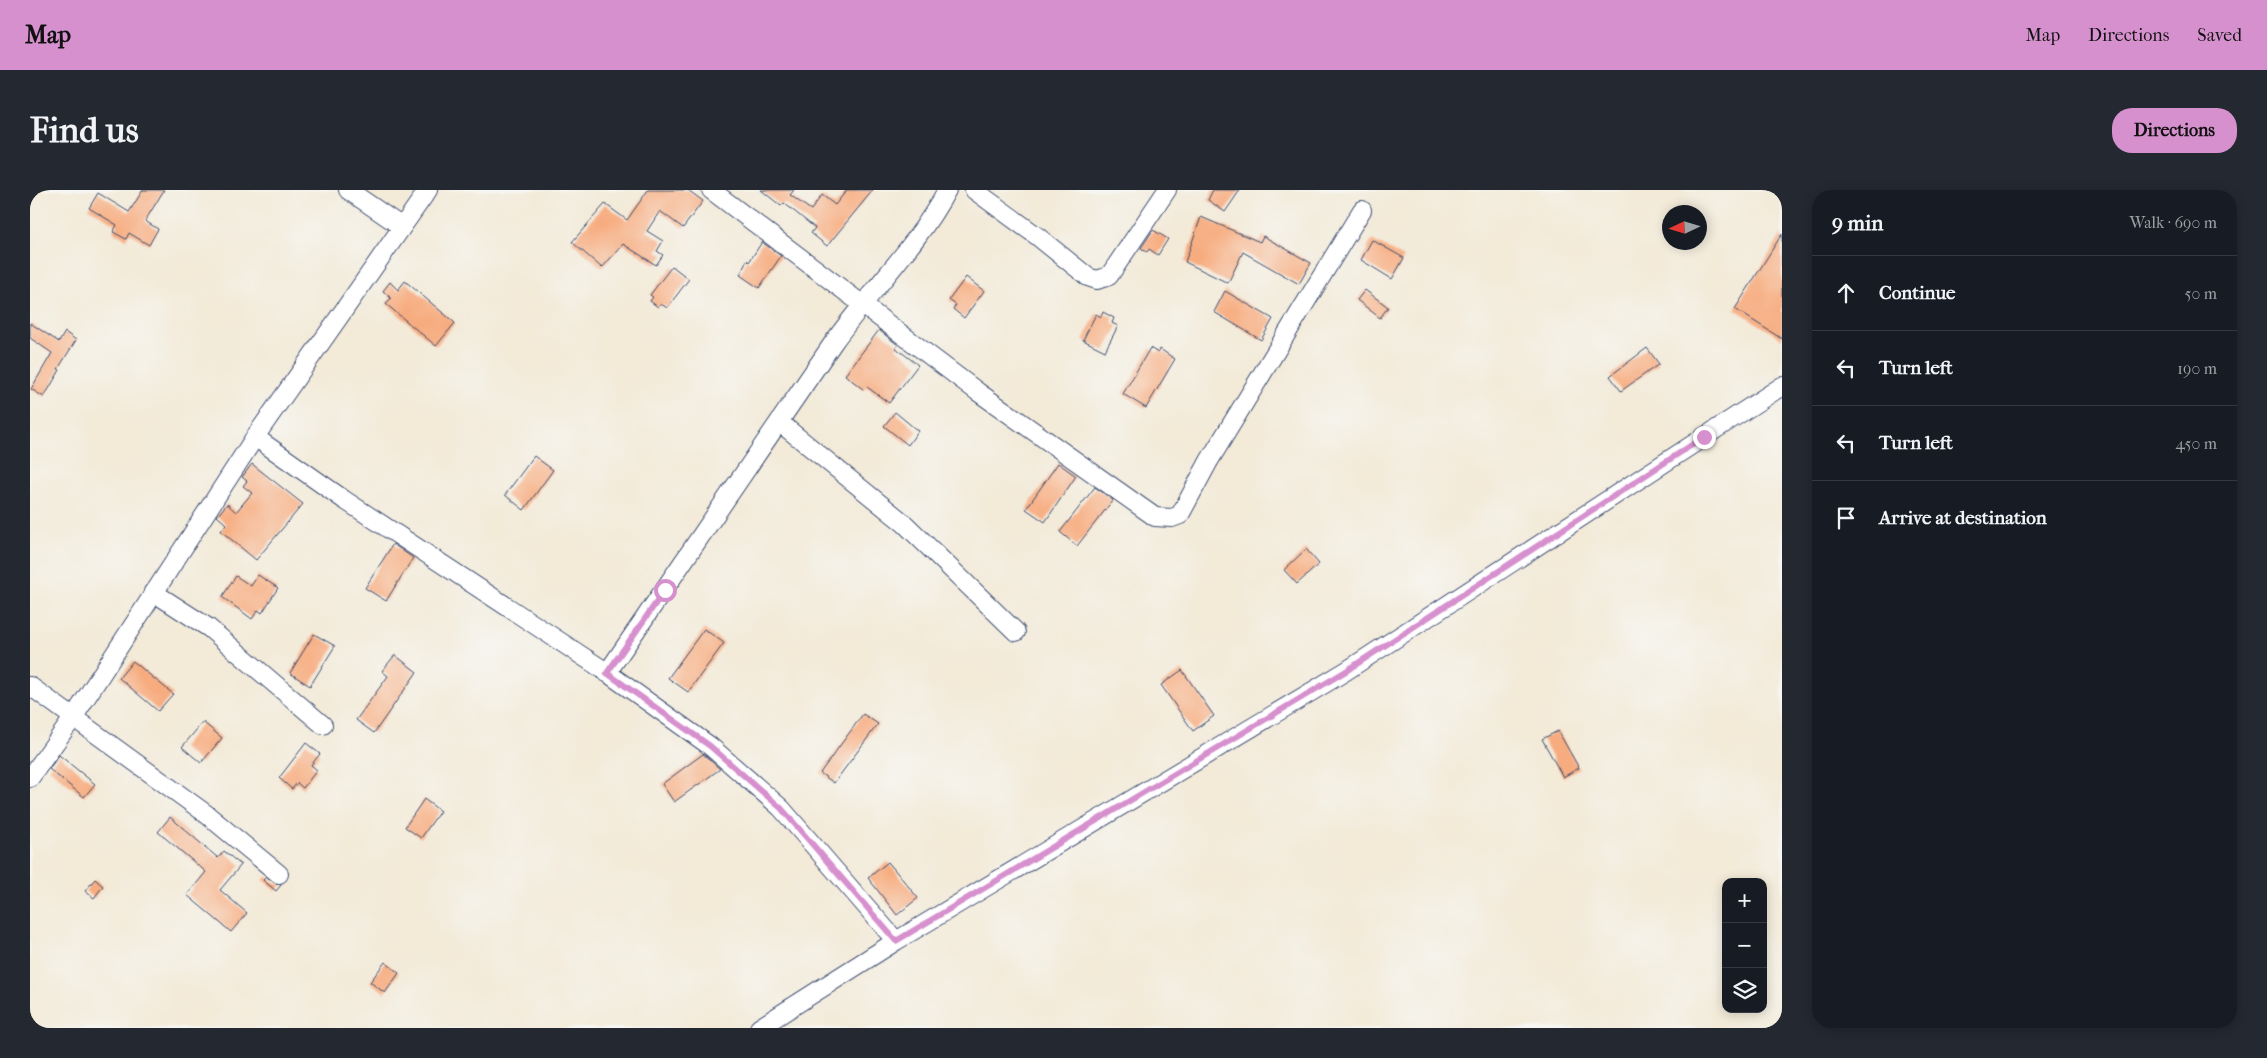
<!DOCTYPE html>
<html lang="en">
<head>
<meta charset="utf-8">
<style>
  body { margin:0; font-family:"IM FELL French Canon",serif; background:#242831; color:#f1f3f6 }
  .controls { position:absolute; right:15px; bottom:15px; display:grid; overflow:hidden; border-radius:10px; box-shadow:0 2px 12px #0003 }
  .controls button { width:45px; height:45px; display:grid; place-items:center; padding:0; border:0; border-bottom:1px solid #363941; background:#171b24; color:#f1f3f6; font:25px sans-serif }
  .compass { position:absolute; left:1632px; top:15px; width:45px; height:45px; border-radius:50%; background:#171b24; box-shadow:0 2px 12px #0003; rotate:266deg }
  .stop { position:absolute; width:15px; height:15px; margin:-11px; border:4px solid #d690ce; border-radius:50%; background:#fff }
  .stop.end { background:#d690ce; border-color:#fff; box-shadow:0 1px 5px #0008 }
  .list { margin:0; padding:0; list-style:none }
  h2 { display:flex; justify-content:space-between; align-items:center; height:65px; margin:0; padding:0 20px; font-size:21px }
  h2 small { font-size:16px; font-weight:400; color:#9ea1a6 }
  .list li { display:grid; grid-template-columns:32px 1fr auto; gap:15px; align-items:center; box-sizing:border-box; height:75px; padding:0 20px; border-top:1px solid #363941 }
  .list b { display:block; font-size:19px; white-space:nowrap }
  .list em { font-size:16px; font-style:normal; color:#9ea1a6 }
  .icon { flex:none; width:28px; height:28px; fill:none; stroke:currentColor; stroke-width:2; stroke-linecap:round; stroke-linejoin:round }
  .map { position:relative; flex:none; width:1752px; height:838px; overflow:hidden; border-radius:20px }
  header { display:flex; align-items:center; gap:30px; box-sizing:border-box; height:70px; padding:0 25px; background:#d690ce; color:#111 }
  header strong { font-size:24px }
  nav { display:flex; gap:28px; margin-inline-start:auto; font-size:18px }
  .intro { display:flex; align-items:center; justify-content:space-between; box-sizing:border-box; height:120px; padding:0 30px }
  h1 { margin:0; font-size:35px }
  .button { padding:12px 22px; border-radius:20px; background:#d690ce; color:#111; font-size:18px; font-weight:700 }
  main { display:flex; gap:30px; padding:0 30px }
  aside { flex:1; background:#171b24; border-radius:20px; box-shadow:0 2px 12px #0003 }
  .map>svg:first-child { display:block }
</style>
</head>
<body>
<header>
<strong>Map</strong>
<nav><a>Map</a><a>Directions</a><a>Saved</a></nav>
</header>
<div class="intro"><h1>Find us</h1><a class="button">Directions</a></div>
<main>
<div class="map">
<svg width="1752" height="838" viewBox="0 0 1752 838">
  <rect width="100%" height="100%" fill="#f6f6f2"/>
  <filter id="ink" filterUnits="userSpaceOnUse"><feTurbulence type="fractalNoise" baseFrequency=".02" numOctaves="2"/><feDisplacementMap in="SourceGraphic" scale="10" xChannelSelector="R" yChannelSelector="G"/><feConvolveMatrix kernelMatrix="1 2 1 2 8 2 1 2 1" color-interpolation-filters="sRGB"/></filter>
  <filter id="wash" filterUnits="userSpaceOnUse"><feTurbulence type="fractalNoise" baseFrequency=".0096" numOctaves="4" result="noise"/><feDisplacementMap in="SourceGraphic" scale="20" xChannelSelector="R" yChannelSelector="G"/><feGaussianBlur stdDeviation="1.12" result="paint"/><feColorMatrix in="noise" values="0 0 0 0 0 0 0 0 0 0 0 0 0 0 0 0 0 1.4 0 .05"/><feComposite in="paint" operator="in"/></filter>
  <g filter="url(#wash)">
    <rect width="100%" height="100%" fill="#f3ead8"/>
    <g id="blocks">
      <path fill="#f7ac7f" d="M 113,0 L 134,0 L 115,31 L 128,39 L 119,55 L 99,43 L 96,49 L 83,42 L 87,35 L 59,18 L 68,3 L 99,22 Z
        M 618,0 L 658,0 L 673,11 L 653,38 L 630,21 L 617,41 L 633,51 L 627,61 L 633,65 L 626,75 L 593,54 L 572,78 L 542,52 L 575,14 L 597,30 Z
        M 731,0 L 764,0 L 760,5 L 781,20 L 792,5 L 805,15 L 817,0 L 843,0 L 797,56 L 781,43 L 785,38 L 754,13 L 751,16 Z
        M 1183,0 L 1210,0 L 1195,22 L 1178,10 Z
        M 1171,27 L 1230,52 L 1233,46 L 1281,73 L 1269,94 L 1213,62 L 1198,93 L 1155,72 Z
        M 1123,40 L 1138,49 L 1128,65 L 1119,59 L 1117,62 L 1111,58 Z
        M 1752,44 L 1752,149 L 1705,119 Z
        M 1342,50 L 1374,68 L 1362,89 L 1331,70 Z
        M 732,52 L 751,66 L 729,98 L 710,85 L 717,70 L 719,72 Z
        M 642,76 L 659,89 L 637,118 L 631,114 L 628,117 L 620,111 L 623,107 L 620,105 Z
        M 936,87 L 954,101 L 934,128 L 923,119 L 926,115 L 919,110 Z
        M 375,91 L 425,133 L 406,156 L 356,114 L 361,108 L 353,101 L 360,92 L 368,100 Z
        M 1335,100 L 1358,117 L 1350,128 L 1327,110 Z
        M 1195,101 L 1243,129 L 1231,150 L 1184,122 Z
        M 1073,122 L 1084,128 L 1082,133 L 1088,136 L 1075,161 L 1053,150 L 1066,124 L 1071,127 Z
        M 0,133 L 29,152 L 35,142 L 46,150 L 28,179 L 30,180 L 14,207 L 1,199 L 22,163 L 0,148 Z
        M 849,140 L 868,155 L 866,158 L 888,175 L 859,213 L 837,197 L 834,200 L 815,185 Z
        M 1120,158 L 1128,163 L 1130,159 L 1145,169 L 1116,218 L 1093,204 Z
        M 1617,158 L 1629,174 L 1591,201 L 1580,186 Z
        M 865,222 L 888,241 L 878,255 L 854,236 Z
        M 504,266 L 523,280 L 494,320 L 475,305 Z
        M 1028,273 L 1046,286 L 1015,332 L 996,319 Z
        M 222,274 L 273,314 L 226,370 L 191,341 L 196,334 L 187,326 L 197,314 L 206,322 L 222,303 L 213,296 L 217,291 L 212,287 Z
        M 1065,297 L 1083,310 L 1047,356 L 1030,342 Z
        M 363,354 L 383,368 L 356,411 L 335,398 Z
        M 1276,359 L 1289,374 L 1267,394 L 1254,380 Z
        M 228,385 L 248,398 L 232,423 L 228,420 L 222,429 L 192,407 L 206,386 L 221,396 Z
        M 674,439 L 694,453 L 658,502 L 638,488 Z
        M 284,444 L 305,456 L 280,496 L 260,483 Z
        M 365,465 L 387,482 L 344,543 L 326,530 L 358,486 L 352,481 Z
        M 103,471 L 143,504 L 128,521 L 89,488 Z
        M 1152,480 L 1184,526 L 1163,541 L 1131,495 Z
        M 833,524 L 848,534 L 804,593 L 790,583 Z
        M 173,532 L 192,548 L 171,573 L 152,557 Z
        M 1528,541 L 1549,578 L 1533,587 L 1512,549 Z
        M 276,553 L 290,564 L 281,575 L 287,580 L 273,598 L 267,593 L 262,599 L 249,588 Z
        M 673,564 L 690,579 L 644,612 L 632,594 Z
        M 29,565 L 65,594 L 54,607 L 19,579 Z
        M 394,609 L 410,621 L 391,648 L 375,637 Z
        M 140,627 L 188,668 L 194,661 L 211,675 L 190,700 L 217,723 L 201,742 L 157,705 L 176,682 L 128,642 Z
        M 858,672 L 888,708 L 867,725 L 838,688 Z
        M 236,687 L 247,694 L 252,694 L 246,701 L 233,690 Z
        M 65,689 L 73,696 L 64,708 L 55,701 Z
        M 355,772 L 369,783 L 355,803 L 340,792 Z"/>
    </g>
  </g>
  <g filter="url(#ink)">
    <use href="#blocks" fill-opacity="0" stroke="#3b4b70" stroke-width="1"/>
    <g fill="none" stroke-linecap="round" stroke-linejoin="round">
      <g stroke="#3b4b70" stroke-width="20">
        <path id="minor" d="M 318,0 L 372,37
          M 681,0 L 948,202 L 1125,327 L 1142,328 L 1150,325 L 1179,271 L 1332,20
          M 944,0 L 1007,46 L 1058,87 L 1067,90 L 1079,86 L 1137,0
          M 749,232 L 875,334 L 986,442
          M 225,247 L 313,309 L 572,479 L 680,556 L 751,618 L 866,751
          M 123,402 L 179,438 L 293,535
          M 577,483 L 803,153 C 840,101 887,56 917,0
          M 0,496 L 175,623 L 249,684
          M 0,588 L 43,528 L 225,247 L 398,0
          M 729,838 L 866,751 L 1316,481 L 1752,196"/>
      </g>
      <use href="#minor" stroke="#fff" stroke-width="18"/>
    </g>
  </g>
  <g fill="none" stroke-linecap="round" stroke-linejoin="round" filter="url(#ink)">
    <path stroke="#d690ce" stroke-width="6" d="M 635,400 L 577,483 L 680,556 L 751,618 L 866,751 L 1316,481 L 1674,247"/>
  </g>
</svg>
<div class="controls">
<button>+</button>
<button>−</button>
<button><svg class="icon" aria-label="layers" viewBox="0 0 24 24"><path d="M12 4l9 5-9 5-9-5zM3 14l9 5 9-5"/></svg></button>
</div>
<svg class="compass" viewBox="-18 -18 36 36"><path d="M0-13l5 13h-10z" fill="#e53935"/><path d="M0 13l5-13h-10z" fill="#9ea1a6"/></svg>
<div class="stop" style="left:635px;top:400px"></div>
<div class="stop end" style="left:1674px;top:247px"></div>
</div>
<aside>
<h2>9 min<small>Walk · 690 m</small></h2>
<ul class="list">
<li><svg class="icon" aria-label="ahead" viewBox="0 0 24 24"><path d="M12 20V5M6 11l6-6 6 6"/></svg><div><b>Continue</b></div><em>50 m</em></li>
<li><svg class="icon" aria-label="left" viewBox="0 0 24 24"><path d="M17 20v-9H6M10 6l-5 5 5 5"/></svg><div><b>Turn left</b></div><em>190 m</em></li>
<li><svg class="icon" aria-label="left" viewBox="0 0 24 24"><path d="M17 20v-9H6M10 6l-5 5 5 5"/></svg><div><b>Turn left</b></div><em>450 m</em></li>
<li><svg class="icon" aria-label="arrive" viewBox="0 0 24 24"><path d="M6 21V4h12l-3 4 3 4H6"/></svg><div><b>Arrive at destination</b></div></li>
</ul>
</aside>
</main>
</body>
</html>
